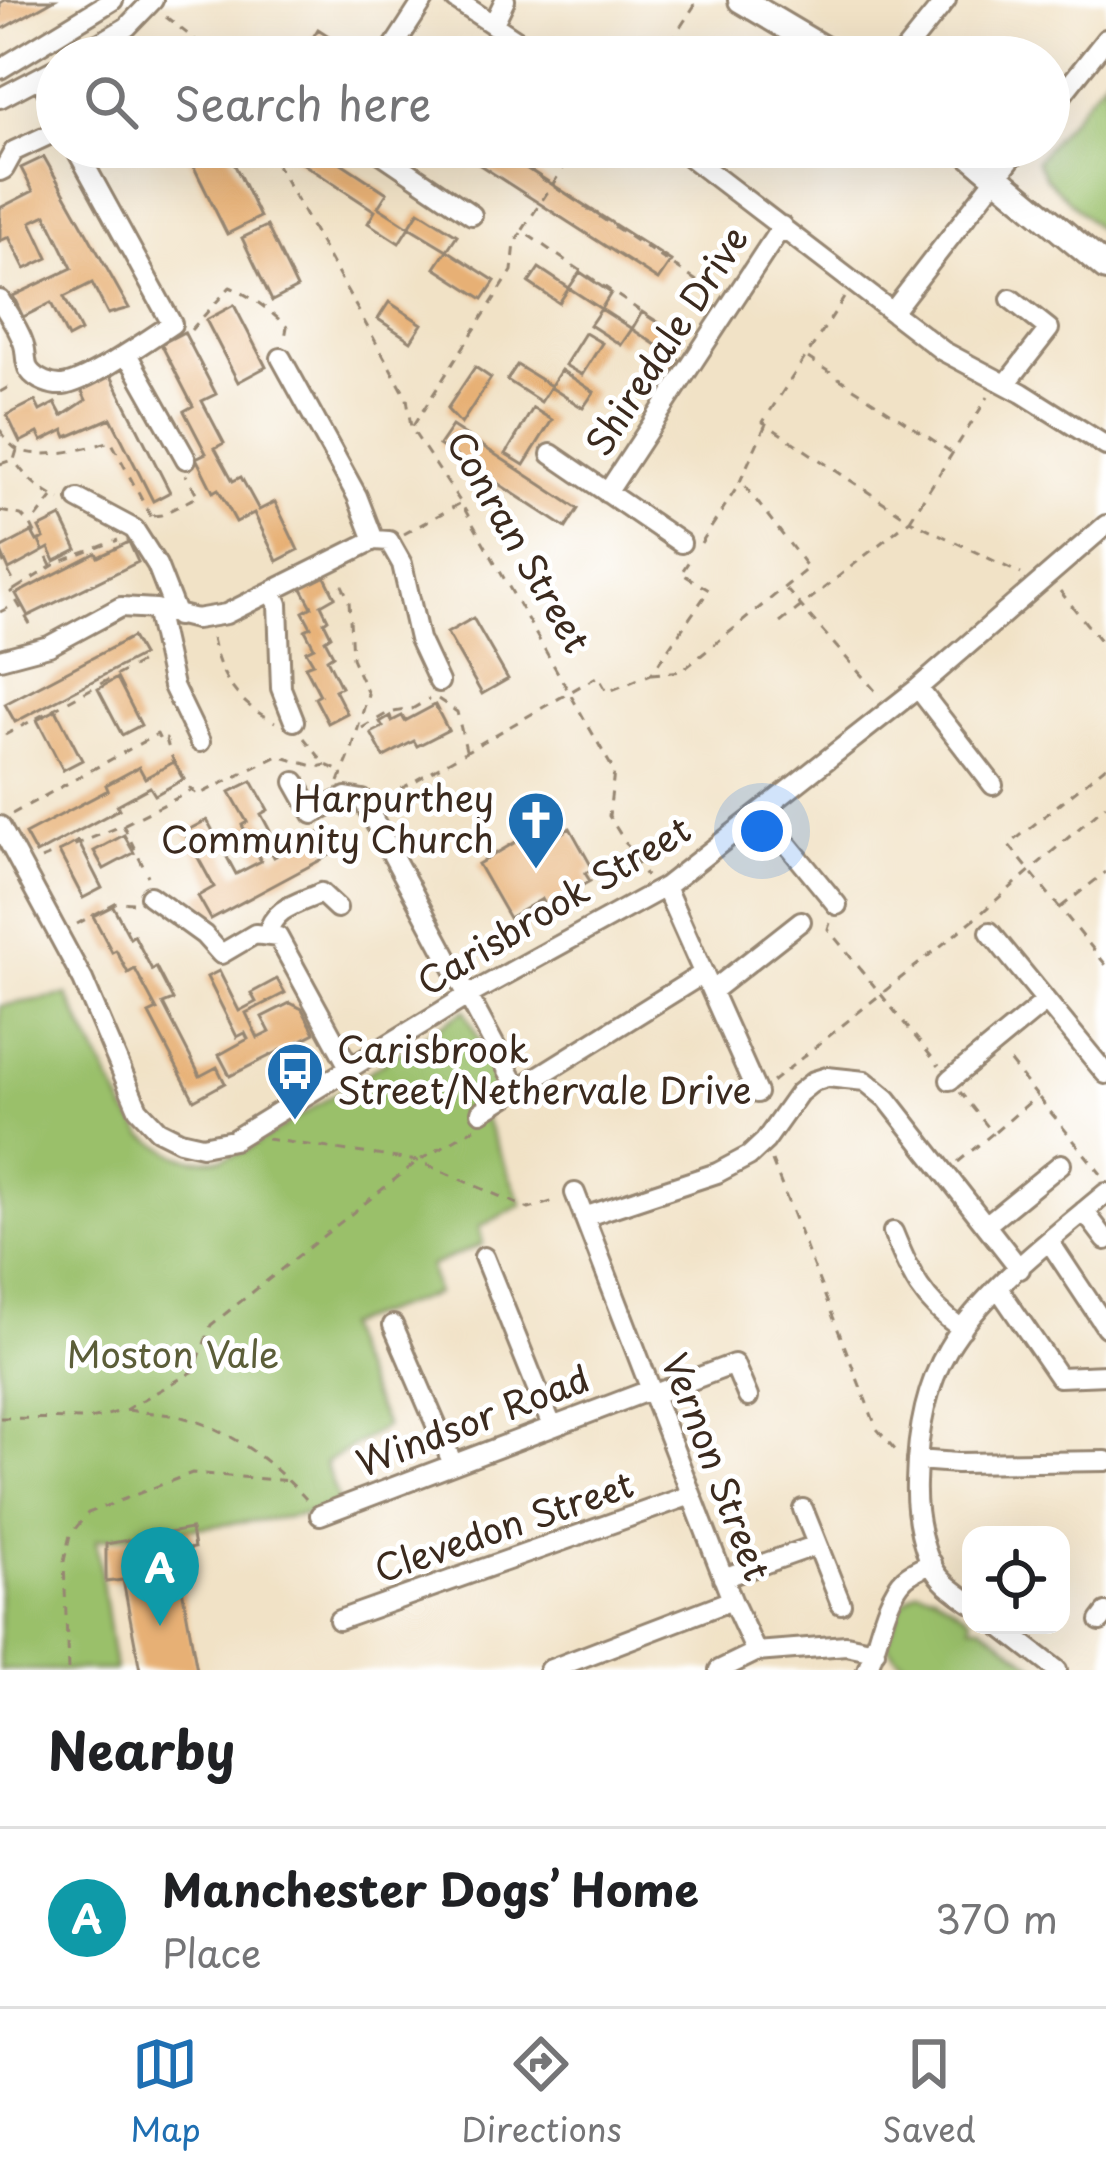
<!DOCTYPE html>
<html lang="en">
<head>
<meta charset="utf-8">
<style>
  body { margin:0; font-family:"Playpen Sans",sans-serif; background:#f2f2f2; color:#202124 }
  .controls { position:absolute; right:36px; bottom:36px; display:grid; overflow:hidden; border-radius:24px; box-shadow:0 12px 48px #0002 }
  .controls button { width:108px; height:108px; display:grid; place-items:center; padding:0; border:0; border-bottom:3px solid #e0e0e0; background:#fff; color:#202124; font:60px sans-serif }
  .you { position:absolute; left:762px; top:831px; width:42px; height:42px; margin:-30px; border:9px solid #fff; border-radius:50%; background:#1a73e8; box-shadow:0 0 0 18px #1a73e833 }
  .badge { display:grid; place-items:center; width:78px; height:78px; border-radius:50%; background:#1f6fb2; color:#fff; font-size:39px; font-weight:700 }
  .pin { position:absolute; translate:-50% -99px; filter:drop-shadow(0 3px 6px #0008) }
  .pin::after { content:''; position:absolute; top:63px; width:42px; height:36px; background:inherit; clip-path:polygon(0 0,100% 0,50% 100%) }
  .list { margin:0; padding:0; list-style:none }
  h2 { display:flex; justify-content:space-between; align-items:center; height:156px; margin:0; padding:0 48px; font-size:51px }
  h2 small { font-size:39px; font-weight:400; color:#757577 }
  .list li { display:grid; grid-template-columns:78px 1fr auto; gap:36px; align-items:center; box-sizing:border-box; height:180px; padding:0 48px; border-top:3px solid #e0e0e0 }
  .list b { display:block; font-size:45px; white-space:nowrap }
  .list p { margin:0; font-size:39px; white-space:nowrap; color:#757577 }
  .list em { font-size:39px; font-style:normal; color:#757577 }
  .icon { flex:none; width:66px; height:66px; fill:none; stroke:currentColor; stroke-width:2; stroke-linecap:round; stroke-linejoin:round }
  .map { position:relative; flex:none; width:1106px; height:1670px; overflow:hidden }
  .search { position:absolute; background:#fff; box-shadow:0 12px 48px #0002; left:36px; right:36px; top:36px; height:132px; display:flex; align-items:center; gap:30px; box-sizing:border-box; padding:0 42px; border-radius:66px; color:#757577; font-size:45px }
  .sheet { height:336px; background:#fff }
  nav { display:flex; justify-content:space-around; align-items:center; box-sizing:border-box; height:168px; border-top:3px solid #e0e0e0; background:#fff; font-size:33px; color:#757577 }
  nav a { display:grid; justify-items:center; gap:6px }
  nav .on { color:#1f6fb2 }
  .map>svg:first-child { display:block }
</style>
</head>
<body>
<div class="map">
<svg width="1106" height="1670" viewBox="0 0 1106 1670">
  <rect width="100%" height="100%" fill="#fff"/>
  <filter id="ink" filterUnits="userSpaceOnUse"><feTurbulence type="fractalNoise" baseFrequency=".00833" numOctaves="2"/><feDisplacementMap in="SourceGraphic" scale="24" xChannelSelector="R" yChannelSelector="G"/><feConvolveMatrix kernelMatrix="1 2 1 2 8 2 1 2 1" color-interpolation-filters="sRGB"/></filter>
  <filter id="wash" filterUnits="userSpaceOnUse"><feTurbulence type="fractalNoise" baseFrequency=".004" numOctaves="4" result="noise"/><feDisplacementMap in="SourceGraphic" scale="48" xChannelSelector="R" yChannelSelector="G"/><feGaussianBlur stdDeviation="2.7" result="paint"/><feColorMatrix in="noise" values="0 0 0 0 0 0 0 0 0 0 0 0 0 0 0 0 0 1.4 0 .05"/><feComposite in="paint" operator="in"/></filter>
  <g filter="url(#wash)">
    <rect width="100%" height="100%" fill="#f1e2c6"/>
    <path fill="#9ac06b" stroke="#6a7544" stroke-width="3" d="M 1106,76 L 1106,237 L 1046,178 L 1036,161 Z
      M 67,995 L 125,1110 L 144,1136 L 177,1155 L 195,1160 L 222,1159 L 246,1151 L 465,1010 L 502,1089 L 477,1100 L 522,1205 L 479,1227 L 483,1244 L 430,1266 L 436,1294 L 343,1326 L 355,1360 L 386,1426 L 325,1463 L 339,1503 L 303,1515 L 96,1540 L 115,1670 L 0,1670 L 0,1006 Z
      M 917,1590 L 934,1593 L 971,1618 L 971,1625 L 981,1625 L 1040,1670 L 916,1670 L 897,1657 L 887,1644 L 902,1603 Z"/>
    <g id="blocks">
      <path fill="#e7b075" d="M 5,0 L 54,0 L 0,30 L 0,3 Z
        M 318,29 L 352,51 L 348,57 L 301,57 Z
        M 184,147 L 226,147 L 260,217 L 227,234 Z
        M 300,147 L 317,147 L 387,193 L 378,207 L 409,227 L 399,243 L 368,223 L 375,211 L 293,157 Z
        M 452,147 L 494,147 L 671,261 L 658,280 Z
        M 44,157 L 129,308 L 108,314 L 92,283 L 64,297 L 81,331 L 68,338 L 51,303 L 23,317 L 13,296 L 72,268 L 46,215 L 31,222 L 48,258 L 25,269 L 9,237 L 0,241 L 0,208 L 33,191 L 21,168 Z
        M 419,211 L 457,235 L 447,250 L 409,227 Z
        M 267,226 L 297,288 L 272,301 L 242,238 Z
        M 447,250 L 495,281 L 483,299 L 435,268 Z
        M 539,268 L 569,288 L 559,303 L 529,283 Z
        M 580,272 L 611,293 L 601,309 L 569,288 Z
        M 389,302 L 422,324 L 411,341 L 378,319 Z
        M 234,305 L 266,367 L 238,382 L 206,320 Z
        M 601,309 L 632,329 L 621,345 L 590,325 Z
        M 642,312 L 675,333 L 665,351 L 681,361 L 670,377 L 654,367 L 665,351 L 632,329 Z
        M 184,332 L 216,394 L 202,401 L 224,443 L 215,448 L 233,481 L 241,477 L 259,510 L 275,502 L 298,550 L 277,561 L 254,513 L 236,522 L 218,489 L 213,492 L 196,458 L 206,453 L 184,411 L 193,406 L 161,344 Z
        M 585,333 L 602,343 L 582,375 L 565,365 Z
        M 517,365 L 551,386 L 541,402 L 507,380 Z
        M 475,367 L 491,378 L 461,424 L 447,409 Z
        M 561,370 L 594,392 L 583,408 L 550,387 Z
        M 110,374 L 170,492 L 153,501 L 111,418 L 67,437 L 64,430 L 42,441 L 38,433 L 20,442 L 7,415 L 35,401 L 40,411 L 55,403 L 62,416 L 86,400 L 81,389 Z
        M 533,408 L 552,420 L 524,465 L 506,454 Z
        M 452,426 L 578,509 L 566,528 L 439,445 Z
        M 61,517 L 77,550 L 55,561 L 49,548 L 9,570 L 0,549 L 32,532 L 37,541 L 44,538 L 39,528 Z
        M 129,542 L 138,562 L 28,616 L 16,594 L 96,553 L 98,557 Z
        M 323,573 L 335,597 L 321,605 L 328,619 L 324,622 L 331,636 L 325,640 L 333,655 L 327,659 L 341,687 L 335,690 L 347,713 L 328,723 L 315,698 L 320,695 L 305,666 L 313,663 L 306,651 L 314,647 L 305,630 L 311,627 L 303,612 L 312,607 L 300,585 Z
        M 473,618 L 508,679 L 482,694 L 447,633 Z
        M 132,637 L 142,655 L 15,722 L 5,704 Z
        M 117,678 L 141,725 L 122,735 L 98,689 Z
        M 435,705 L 448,730 L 417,746 L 414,741 L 384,757 L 371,733 L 383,727 L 380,722 L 390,716 L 392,721 L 402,716 L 405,721 Z
        M 56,710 L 82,760 L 63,770 L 37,720 Z
        M 174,762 L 184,779 L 155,795 L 150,787 L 117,805 L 119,809 L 36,854 L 25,834 L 108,790 L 106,785 L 139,767 L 145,778 Z
        M 252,781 L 268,810 L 261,814 L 278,846 L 270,850 L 274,857 L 318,833 L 330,855 L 211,919 L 198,896 L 214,887 L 184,832 L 207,820 L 236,874 L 261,861 L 242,825 L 247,822 L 230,792 Z
        M 545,825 L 553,838 L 570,828 L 593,869 L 585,873 L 590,881 L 546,906 L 542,899 L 509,918 L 478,864 Z
        M 124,835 L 134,853 L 104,869 L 94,851 Z
        M 78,841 L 102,888 L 83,898 L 59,852 Z
        M 113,906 L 130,938 L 134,935 L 152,970 L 156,967 L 173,1000 L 163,1004 L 200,1076 L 217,1067 L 225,1083 L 194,1100 L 149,1014 L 157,1010 L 135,969 L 128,973 L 116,950 L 112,952 L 93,916 Z
        M 219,971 L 239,1011 L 256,1002 L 251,993 L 277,979 L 285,993 L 246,1013 L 258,1038 L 270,1032 L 262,1017 L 290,1003 L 302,1009 L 315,1033 L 230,1076 L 219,1055 L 248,1039 L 245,1033 L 237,1037 L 207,977 Z
        M 191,1529 L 194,1548 L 182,1550 L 184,1560 L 177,1561 L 197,1670 L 140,1670 L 123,1580 L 106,1582 L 106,1544 Z"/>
    </g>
  </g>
  <g filter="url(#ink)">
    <use href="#blocks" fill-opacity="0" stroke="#968672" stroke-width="3"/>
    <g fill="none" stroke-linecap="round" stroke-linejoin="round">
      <g stroke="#968672" stroke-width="24">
        <path id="minor" d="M 456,0 L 542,57
          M 493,25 L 505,0
          M 76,57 L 127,27 L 153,0
          M 387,57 L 424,0
          M 900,57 L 946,0
          M 0,69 L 113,0
          M 40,77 L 57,111
          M 0,98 L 57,68
          M 1049,111 L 1106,39
          M 372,147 L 472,215
          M 677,147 L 943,351 L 1022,393 L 1106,446
          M 0,171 L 4,169 L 14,151 L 57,131
          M 0,300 C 7,313 18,327 23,342 C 27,351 24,361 29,370 C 36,380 52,386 63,385 C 88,382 149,339 172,324 L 75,147
          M 893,311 L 1020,147
          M 127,354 L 186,459
          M 281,358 L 357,496 L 374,540
          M 1006,384 L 1049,329 L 1011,299
          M 551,454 L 681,543
          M 607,493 L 782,226
          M 78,499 L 134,529 L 157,565 L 177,616
          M 272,591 L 278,604 L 281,688 L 294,721
          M 156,609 L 173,686 L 200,742
          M 0,659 L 49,646 L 121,607 L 156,609 L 196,619 L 226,614 L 374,540 L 389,541 L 402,564 L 419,639 L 439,682
          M 918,688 L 993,785
          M 295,782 L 313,814 L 346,797 L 363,800 L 517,1087
          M 761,812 L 837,905
          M 0,826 L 83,980 L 138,1109 L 158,1130 L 180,1141 L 202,1146 L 233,1140 L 467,996 L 665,887 L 918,688 L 1106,525
          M 665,887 L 757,1093
          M 150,896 L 204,935 L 221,954 L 255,934 L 278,937 L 349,1067
          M 990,932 L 1106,1074
          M 267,935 C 274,907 297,904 321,893 L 337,908
          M 712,991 L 801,921
          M 950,1080 L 1046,1001
          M 481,1112 L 704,973
          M 575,1193 L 732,1600 L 756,1652 L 846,1645 L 875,1651
          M 1084,1211 L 1106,1240
          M 584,1217 L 717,1173 L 749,1156 L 765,1141 L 799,1093 L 814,1081 L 827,1077 L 865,1081 L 887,1099 L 1020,1269
          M 986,1225 L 1061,1164
          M 893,1232 C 911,1276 922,1301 962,1329
          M 1049,1241 L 1106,1327
          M 484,1257 L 552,1426
          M 998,1288 L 1059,1377 L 1106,1375
          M 393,1325 L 453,1464
          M 652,1395 L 734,1364 L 748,1397
          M 917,1460 L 957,1463 L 1106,1461
          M 803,1509 L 841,1604
          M 320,1515 L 650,1390
          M 723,1578 L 817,1545
          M 971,1603 C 961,1596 950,1589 942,1580 C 922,1559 915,1511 916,1483 C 917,1438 925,1388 948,1349 C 982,1291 1055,1236 1106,1193
          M 339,1620 L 691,1495
          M 1100,1621 L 1106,1613
          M 999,1625 L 1057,1670
          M 549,1670 L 732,1600
          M 719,1670 L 756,1652
          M 867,1670 C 878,1644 885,1597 905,1578 C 913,1571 923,1567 932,1563"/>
      </g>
      <g stroke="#968672" stroke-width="30">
        <path id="major" d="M 741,0 L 837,57
          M 961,147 L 1106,268"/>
      </g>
      <path stroke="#968672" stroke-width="3" stroke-dasharray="9 9" stroke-linecap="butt" d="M 166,17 L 217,57
        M 661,57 L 698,0
        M 267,147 L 407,398 L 411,428 L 461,503 L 614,771 L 609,816 L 646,876
        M 494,147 L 718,295
        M 577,147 L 522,231 L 686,342
        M 844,298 L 763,422 L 910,520 L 988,397
        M 191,330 L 230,287 C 251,296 271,311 287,327 L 285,338
        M 808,358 L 951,452
        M 0,392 L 14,384
        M 413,426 L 512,271 L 515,243 L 521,233
        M 0,430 C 6,438 11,448 21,451 C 48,459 85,449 111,441 L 151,517 L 149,519
        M 17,450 L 14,460 C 25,477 42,492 60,500
        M 0,464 L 12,460
        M 0,511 L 21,515 L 30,524
        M 153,516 L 161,515 L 198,496 L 186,475
        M 404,534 L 459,504
        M 701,543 L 738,486 L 766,424
        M 0,556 L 17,588 L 11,592 L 34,631
        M 51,566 L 31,525 L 52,498
        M 17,588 L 57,563 L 118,540
        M 786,589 L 878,694
        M 1060,591 L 1106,648
        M 0,612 L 16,604
        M 780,623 L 910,520 L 1021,574
        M 212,638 C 220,678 238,704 275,722
        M 651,674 L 682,671 L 808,568 L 742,482
        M 438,699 L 457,712 L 466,750
        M 362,728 L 388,713 L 412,709 L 429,699
        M 5,735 L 147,659
        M 304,738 L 326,765 L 340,771
        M 1106,766 L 1009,845 L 1106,965
        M 339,782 L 352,749 L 368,694 L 352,658 L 349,600 L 340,581
        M 385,798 L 598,676 L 607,692 L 651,674 L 709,590 L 681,573 L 689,561
        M 12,814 L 157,734 L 161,742 L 166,739 C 171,758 182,784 198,795 L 278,756 L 317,767 L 326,765
        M 123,825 L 148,876
        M 41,859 L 121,826 L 191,791
        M 1061,907 L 1106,872
        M 830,923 L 828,929 L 939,1066
        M 77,924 L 117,902 L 133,903
        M 772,1082 L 979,915 L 1106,805
        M 1039,1098 L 1101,1174
        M 995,1132 L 1037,1096 L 1007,1058
        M 267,1139 L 418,1161 L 529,1209 L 557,1200
        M 772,1161 L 877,1429 L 898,1453
        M 958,1162 L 993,1133 L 960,1092
        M 127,1410 C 146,1413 167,1413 185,1418 C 231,1429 275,1465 306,1499
        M 0,1418 L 90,1419 L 107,1415 L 125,1410 L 194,1371 L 211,1325 L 418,1161 L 475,1128
        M 68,1670 L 64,1561 L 70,1535 L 88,1513 L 192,1473 L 290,1481"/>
      <use href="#minor" stroke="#fff" stroke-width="18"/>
      <use href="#major" stroke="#fff" stroke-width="24"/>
    </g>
  </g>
  <defs>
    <g id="church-pin" transform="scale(3)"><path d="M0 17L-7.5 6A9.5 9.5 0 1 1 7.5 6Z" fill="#1f6fb2" stroke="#fff"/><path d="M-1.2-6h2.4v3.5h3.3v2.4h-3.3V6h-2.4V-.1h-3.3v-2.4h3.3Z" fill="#fff"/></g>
    <g id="bus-pin" transform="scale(3)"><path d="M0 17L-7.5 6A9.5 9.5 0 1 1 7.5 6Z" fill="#1f6fb2" stroke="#fff"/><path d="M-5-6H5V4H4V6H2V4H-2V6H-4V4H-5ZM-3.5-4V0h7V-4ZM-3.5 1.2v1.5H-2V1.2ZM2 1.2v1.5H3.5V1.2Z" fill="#fff"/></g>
  </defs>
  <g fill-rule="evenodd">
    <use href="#church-pin" x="536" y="820"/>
    <use href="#bus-pin" x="295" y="1071"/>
  </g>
  <g text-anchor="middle" stroke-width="10" stroke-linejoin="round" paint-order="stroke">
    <g font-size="36" fill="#3b2a1e" stroke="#fff">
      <text transform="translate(667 341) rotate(-57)" y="13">Shiredale Drive</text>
      <text transform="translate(518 542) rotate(60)" y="13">Conran Street</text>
      <text transform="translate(554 906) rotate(-31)" y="13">Carisbrook Street</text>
      <text transform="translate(473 1421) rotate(-21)" y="13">Windsor Road</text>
      <text transform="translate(716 1467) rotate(69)" y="13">Vernon Street</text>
      <text transform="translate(504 1527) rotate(-19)" y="13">Clevedon Street</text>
    </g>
    <g font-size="36" fill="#3b2a1e" stroke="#fff" text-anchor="end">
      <text x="494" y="812">Harpurthey<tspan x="494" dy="41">Community Church</tspan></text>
      <text x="337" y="1063" text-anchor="start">Carisbrook<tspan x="337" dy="41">Street/Nethervale Drive</tspan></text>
    </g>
    <g font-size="36" fill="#5c5e39" stroke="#fff">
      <text x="173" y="1368">Moston Vale</text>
    </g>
  </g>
</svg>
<div class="controls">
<button><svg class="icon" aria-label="locate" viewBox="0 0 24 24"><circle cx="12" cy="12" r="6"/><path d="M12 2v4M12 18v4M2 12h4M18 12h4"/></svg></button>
</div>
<div class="you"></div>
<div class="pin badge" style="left:160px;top:1626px;background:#0f9aa8">A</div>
<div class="search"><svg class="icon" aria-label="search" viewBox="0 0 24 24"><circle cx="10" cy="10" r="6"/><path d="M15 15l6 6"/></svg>Search here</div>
</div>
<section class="sheet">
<h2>Nearby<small></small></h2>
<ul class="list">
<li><span class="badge" style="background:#0f9aa8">A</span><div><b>Manchester Dogs’ Home</b><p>Place</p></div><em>370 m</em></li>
</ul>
</section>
<nav>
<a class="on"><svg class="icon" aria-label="map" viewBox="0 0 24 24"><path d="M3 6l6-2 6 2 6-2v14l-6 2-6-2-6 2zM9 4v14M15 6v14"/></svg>Map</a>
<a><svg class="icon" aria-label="directions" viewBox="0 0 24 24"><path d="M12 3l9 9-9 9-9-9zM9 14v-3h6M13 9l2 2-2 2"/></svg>Directions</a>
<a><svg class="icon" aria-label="saved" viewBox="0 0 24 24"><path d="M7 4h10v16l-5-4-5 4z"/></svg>Saved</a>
</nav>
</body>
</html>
